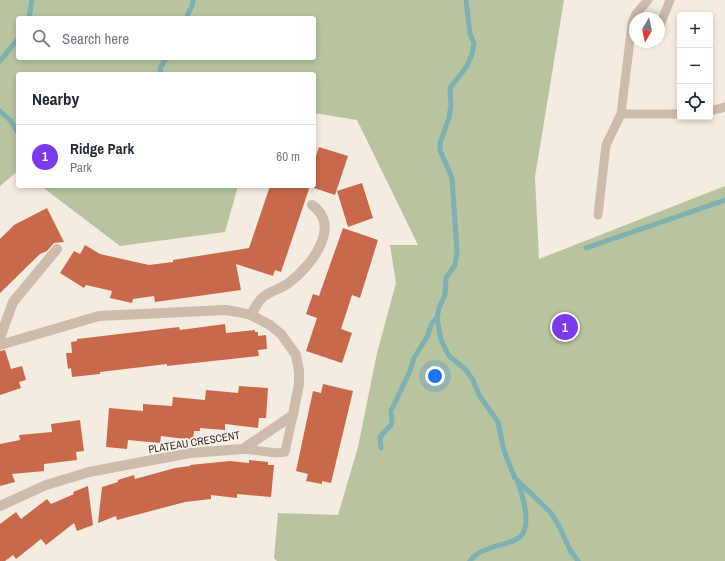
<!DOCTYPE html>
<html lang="en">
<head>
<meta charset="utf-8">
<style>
  body { margin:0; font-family:"Archivo Narrow",sans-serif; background:#f6f6f7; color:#1f2937 }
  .controls { position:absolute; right:12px; top:12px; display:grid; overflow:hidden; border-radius:4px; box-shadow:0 2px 6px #0003 }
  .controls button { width:36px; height:36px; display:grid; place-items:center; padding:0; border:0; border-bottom:1px solid #e0e1e3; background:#fff; color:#1f2937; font:20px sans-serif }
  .compass { position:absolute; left:629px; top:12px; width:36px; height:36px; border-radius:50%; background:#fff; box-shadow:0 2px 6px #0003; rotate:189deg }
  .you { position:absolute; left:435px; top:376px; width:14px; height:14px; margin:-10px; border:3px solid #fff; border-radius:50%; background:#1a73e8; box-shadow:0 0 0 6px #1a73e833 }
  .badge { display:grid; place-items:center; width:26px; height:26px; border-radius:50%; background:#7c3aed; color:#fff; font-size:13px; font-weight:700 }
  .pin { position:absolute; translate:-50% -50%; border:2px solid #fff; box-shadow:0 1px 4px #0006 }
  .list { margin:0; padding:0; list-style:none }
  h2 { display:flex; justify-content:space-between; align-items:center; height:52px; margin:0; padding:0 16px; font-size:17px }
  h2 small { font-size:13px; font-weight:400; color:#747a83 }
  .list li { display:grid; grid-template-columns:26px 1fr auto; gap:12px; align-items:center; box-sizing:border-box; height:64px; padding:0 16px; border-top:1px solid #e0e1e3 }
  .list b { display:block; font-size:15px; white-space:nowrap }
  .list p { margin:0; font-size:13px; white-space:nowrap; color:#747a83 }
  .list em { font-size:13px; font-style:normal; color:#747a83 }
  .icon { flex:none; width:22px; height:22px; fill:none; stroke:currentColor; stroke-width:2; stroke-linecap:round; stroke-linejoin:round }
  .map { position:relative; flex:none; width:725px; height:561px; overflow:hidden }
  .search { position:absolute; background:#fff; box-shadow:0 2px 6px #0003; left:16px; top:16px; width:300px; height:44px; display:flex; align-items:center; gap:10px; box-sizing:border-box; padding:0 14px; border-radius:4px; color:#747a83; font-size:15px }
  .panel { position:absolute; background:#fff; box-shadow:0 2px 6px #0003; left:16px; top:72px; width:300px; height:116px; border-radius:4px }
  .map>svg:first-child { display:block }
</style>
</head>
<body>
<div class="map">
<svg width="725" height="561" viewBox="0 0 725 561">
  <rect width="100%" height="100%" fill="#f4ebe1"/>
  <path fill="#b8c4a0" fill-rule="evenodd" d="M 0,0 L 564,0 L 535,177 L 539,259 L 725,186 L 725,561 L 277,561 L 274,558 L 278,513 L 338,515 L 358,447 L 377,353 L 396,283 L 390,245 L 418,245 L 357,120 L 314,113 L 314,74 L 18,74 L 18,171 L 0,186 ZM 18,18 L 314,18 L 314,58 L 18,58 Z
    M 41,186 L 238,186 L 225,232 L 120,246 Z"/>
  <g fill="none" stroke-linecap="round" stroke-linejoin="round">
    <path stroke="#7fb0b2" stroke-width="5" d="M 466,0 L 470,34 L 474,43 L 472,54 L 467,66 L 450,88 L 451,105 L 449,118 L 440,143 L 440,150 L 452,178 L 457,251 L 455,265 L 446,278 L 445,295 L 439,308 L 437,318 L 441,340 L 449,356 L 465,369 L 473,380 L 479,395 L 498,422 L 504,451 L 515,478 L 551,513 L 559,526 L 570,550 L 578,561
      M 29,18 L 32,0
      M 186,18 L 192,6 L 193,0
      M 0,61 L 18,39
      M 161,74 L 160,69 L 166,58
      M 0,111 L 11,121 L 18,133
      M 586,248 L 725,200
      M 381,448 L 380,437 L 391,425 L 392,419 L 391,411 L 410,371 L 414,358 L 427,337 L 432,323 L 437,318
      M 470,561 C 477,552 483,551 493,547 C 502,544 513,543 520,537 C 532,526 523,496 518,483"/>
  </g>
  <path fill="#c8694b" d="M 319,147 L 348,156 L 335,195 L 314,188 L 314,161 Z
    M 362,183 L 373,218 L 348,227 L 337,191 Z
    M 270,186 L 310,186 L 281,272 L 275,270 L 273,276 L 236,264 L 241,290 L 155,302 L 154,296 L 133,299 L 132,303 L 110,298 L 112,291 L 86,285 L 84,288 L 60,273 L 74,251 L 80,254 L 85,245 L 100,254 L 149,265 L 173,262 L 173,260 L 249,248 Z
    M 47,208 L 64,242 L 54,243 L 47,251 L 40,254 L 0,293 L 0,239 L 14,225 Z
    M 343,228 L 378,240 L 360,298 L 352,295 L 341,329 L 352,333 L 342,363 L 306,351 L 317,318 L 306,314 L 313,294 L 319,296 Z
    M 225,324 L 226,333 L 255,330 L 255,332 L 258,332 L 258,336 L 266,335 L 267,349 L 258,350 L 259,356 L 167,366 L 167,364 L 100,372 L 100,374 L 72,377 L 71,368 L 68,369 L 66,353 L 72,353 L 71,342 L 77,341 L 77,339 L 179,327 L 180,330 Z
    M 5,350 L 11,369 L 22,366 L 26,380 L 19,382 L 21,388 L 0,395 L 0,351 Z
    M 323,384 L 353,391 L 331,483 L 322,481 L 322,484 L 306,481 L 308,474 L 296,471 L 313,391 L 321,393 Z
    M 239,386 L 268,388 L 266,418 L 259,418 L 258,428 L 225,424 L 225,430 L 200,428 L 200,431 L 194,431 L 193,440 L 161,436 L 160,443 L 128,440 L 127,449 L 106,447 L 109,408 L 143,411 L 143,404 L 172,406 L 173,397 L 205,400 L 206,390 L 238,393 Z
    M 80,420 L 84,451 L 76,452 L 77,460 L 44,464 L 44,471 L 12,474 L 15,482 L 0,486 L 0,444 L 20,440 L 19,435 L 52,432 L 51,424 Z
    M 249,460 L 268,462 L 268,465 L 274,465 L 271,497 L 237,494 L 237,498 L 211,495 L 211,499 L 185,502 L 117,520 L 116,516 L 98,523 L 102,487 L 118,482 L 118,480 L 134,475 L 135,479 L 175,468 L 190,466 L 190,465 L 230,461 L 249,463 Z
    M 88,486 L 93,525 L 77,531 L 74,523 L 46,545 L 41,539 L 16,559 L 13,555 L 5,561 L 0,561 L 0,524 L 16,512 L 21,519 L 47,499 L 51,504 L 74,494 L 73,492 Z"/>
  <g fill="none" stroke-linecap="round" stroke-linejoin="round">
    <path stroke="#cdbbac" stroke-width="9" d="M 659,28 L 670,0
      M 652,43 L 652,42
      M 710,111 L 725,107
      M 621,114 L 680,114
      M 598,215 L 606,145 L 621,114 L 632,24 L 636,14 L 648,0
      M 243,449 L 277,453 L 285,452 L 293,415"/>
    <path stroke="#cdbbac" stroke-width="10" d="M 251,315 C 254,310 257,303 261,299 C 268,291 282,289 290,282 C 310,267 343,226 312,205
      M 0,338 L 13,302 L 57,249
      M 0,345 L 99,316 L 225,310 L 238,312 L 251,315 L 270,325 L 281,334 L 296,355 L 299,371 L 299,384 L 293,415 L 243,449 L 190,453 L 89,472 L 46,485 L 0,506"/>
  </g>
  <g text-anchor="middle" stroke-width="3.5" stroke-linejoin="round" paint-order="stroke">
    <g font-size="11" fill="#3b302b" stroke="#fbf5ee">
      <text transform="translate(194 442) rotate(-9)" y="4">PLATEAU CRESCENT</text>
    </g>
  </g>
</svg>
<div class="controls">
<button>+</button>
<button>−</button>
<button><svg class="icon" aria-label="locate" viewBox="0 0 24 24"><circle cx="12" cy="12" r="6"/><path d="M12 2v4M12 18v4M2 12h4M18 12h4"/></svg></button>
</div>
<svg class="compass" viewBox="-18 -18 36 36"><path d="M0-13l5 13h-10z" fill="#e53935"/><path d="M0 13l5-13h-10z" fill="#747a83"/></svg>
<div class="you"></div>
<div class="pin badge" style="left:565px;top:327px">1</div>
<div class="search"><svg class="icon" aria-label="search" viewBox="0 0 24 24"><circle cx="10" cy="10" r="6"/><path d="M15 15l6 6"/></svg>Search here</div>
<section class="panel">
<h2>Nearby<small></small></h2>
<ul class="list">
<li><span class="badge">1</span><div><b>Ridge Park</b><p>Park</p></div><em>60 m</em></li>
</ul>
</section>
</div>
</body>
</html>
